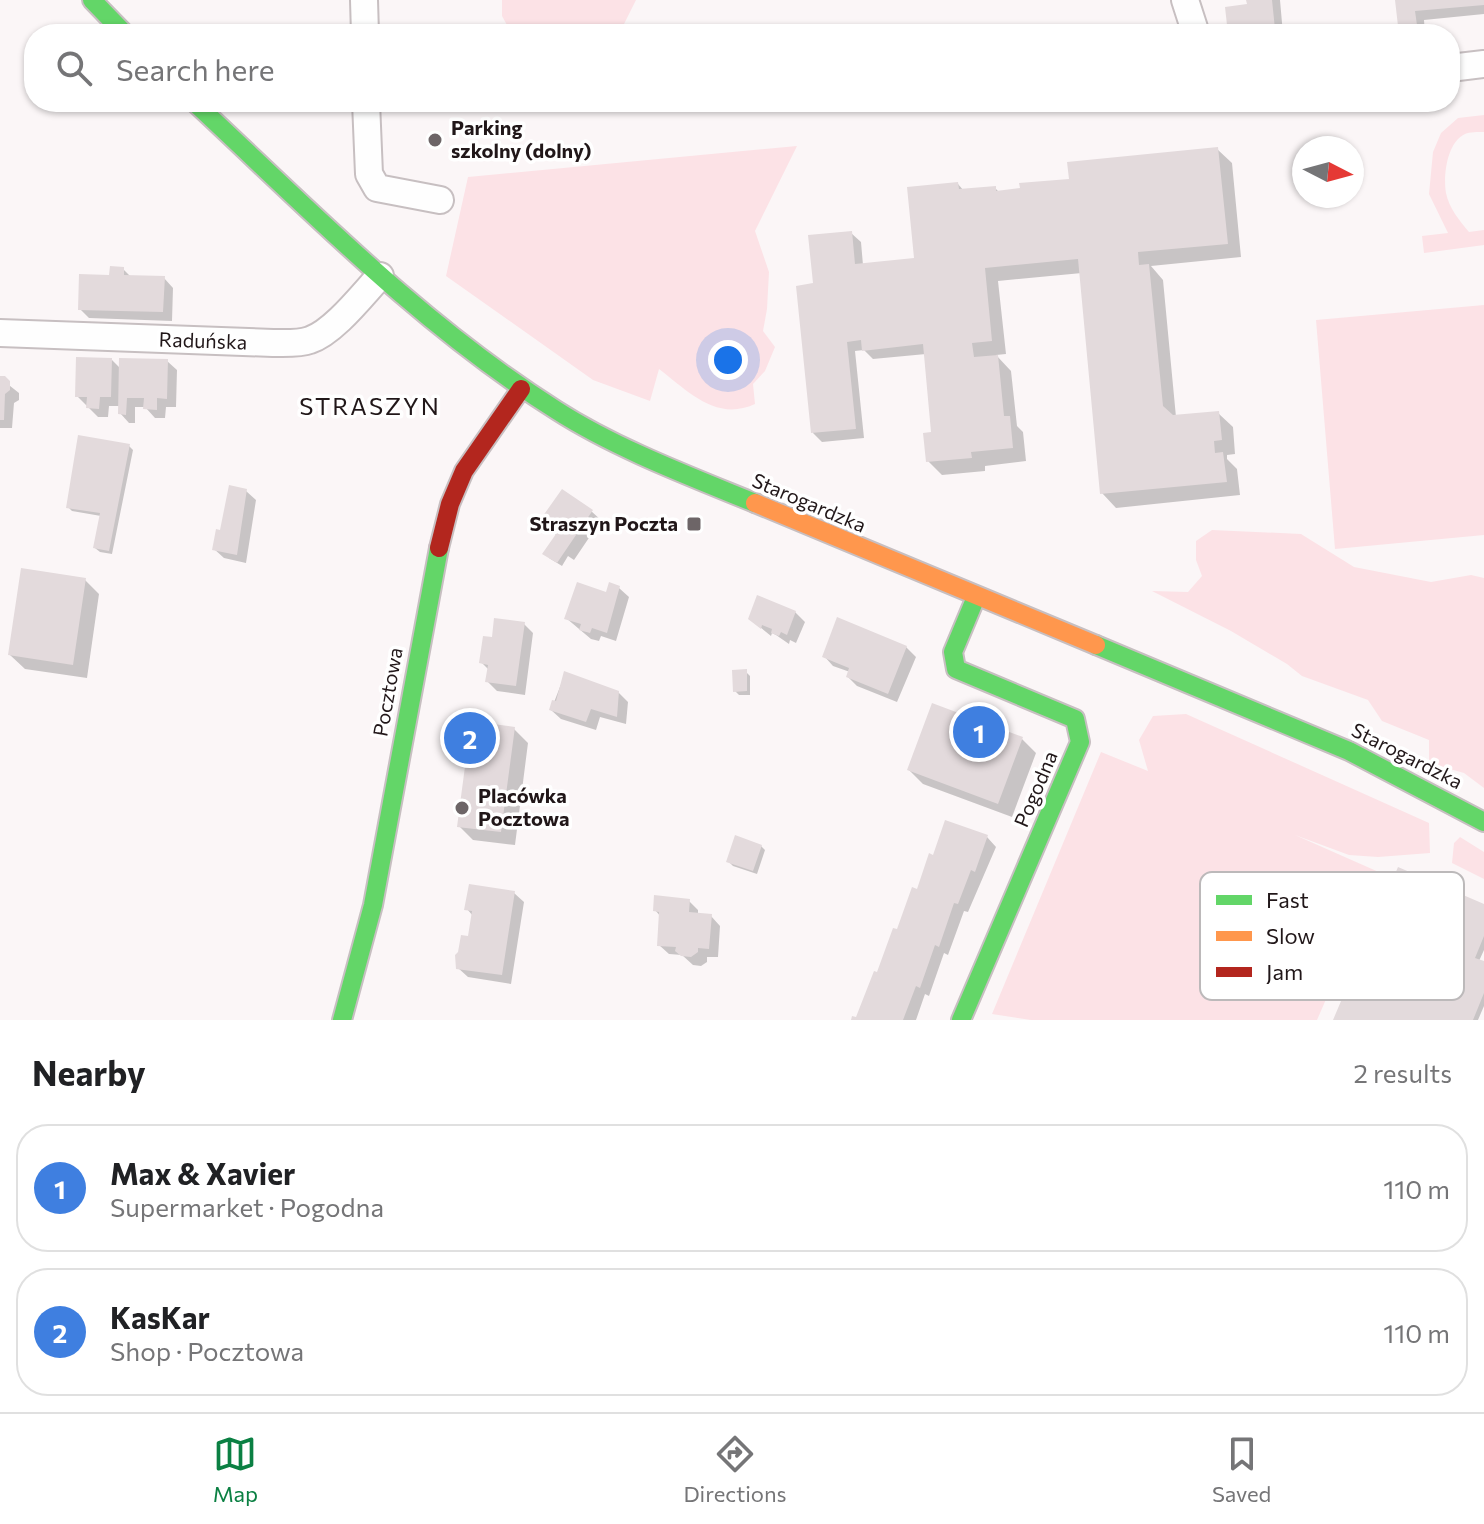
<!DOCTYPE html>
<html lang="en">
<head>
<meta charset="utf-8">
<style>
  body { margin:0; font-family:Commissioner,sans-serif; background:#f6f6f6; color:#202124 }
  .compass { position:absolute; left:1292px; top:136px; width:72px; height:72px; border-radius:50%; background:#fff; box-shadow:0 2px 6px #0004; rotate:96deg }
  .you { position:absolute; left:728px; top:360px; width:28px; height:28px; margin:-20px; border:6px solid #fff; border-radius:50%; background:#1a73e8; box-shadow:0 0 0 12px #1a73e833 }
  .badge { display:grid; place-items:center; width:52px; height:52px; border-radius:50%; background:#0b8043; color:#fff; font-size:26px; font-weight:700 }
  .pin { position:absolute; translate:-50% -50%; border:4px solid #fff; box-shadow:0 2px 8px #0006 }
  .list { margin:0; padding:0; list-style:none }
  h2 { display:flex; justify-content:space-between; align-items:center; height:104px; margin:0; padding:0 32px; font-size:34px }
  h2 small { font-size:26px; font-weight:400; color:#757577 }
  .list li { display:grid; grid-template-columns:52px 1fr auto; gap:24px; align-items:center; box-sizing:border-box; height:128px; margin:0 16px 16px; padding:0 16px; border:2px solid #e0e0e0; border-radius:32px }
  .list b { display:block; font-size:30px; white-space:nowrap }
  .list p { margin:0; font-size:26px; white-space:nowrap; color:#757577 }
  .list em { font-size:26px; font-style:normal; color:#757577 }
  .icon { flex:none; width:44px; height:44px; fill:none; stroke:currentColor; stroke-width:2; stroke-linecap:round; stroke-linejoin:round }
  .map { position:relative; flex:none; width:1484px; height:1020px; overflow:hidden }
  .search { position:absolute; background:#fff; box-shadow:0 2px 6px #0004; left:24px; right:24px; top:24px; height:88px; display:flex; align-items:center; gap:20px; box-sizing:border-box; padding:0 28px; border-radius:32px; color:#757577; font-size:30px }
  .sheet { height:392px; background:#fff }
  nav { display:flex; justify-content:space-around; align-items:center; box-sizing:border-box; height:112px; border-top:2px solid #e0e0e0; background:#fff; font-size:22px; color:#757577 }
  nav a { display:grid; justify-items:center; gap:4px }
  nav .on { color:#0b8043 }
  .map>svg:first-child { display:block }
</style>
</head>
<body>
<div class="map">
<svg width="1484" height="1020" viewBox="0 0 1484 1020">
  <rect width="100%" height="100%" fill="#fbf6f7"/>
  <path fill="#fce2e6" d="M 502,0 L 636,0 L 619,34 L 512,34 L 502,16 Z
    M 1484,115 L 1484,132 C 1478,132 1470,132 1465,134 C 1447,142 1443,176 1446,193 C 1449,208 1459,220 1469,232 L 1484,230 L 1484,245 L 1424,253 L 1422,236 L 1448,233 L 1429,194 L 1433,152 L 1441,133 L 1458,118 Z
    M 797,146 L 755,231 L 769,272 L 767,309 L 763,331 L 775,347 L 765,371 L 753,384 L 755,404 C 716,422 688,391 659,369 L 650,401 L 593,380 L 446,276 L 468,177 Z
    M 1484,305 L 1484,535 L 1335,549 L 1316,320 Z
    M 1212,530 L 1301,534 L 1354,567 L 1431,582 L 1471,575 L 1484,578 L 1484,788 L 1464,773 L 1429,763 L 1429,740 L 1382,721 L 1368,700 L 1302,676 L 1287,664 L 1231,631 L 1152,591 L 1188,592 L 1202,576 L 1196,560 L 1196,541 Z
    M 1186,714 L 1429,823 L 1430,853 L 1378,857 L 1349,855 L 1295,835 L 1381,873 L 1317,1020 L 1031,1020 L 992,1014 L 1101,752 L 1148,771 L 1139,740 L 1153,716 Z
    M 1460,837 L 1484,852 L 1484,879 L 1452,863 L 1454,843 Z"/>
  <path fill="#0003" d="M 1248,0 L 1280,0 L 1283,34 L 1230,34 L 1249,6 Z
    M 1398,0 L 1484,0 L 1484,14 L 1424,20 L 1425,34 L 1409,34 L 1400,25 Z
    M 1217,149 L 1232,163 L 1241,257 L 1151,266 L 1163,280 L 1176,417 L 1218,413 L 1233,427 L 1235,454 L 1227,455 L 1227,459 L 1237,469 L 1240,495 L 1116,508 L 1102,493 L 1082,273 L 998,281 L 1006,354 L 996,355 L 1011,371 L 1017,426 L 1023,432 L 1026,461 L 985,466 L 985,471 L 942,475 L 928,461 L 933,434 L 926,354 L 873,359 L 864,350 L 855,351 L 864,438 L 822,442 L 813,433 L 815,285 L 851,233 L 861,242 L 863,265 L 916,260 L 958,184 L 964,191 L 995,188 L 1000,193 L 1071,180 Z
    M 123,269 L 131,277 L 164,278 L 173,288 L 172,321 L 89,318 L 80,309 L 111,277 Z
    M 112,360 L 121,369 L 167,361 L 177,370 L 176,407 L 166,407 L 165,418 L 155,418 L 145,407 L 135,407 L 135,423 L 129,423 L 120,413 L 120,406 L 109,406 L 108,417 L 98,417 L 77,396 Z
    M 0,378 L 19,393 L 19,400 L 14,403 L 12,428 L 0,428 Z
    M 129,446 L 133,450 L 112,554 L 100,552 L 95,548 L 101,516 L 72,511 L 68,507 Z
    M 246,491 L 256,500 L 246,563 L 224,558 L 214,549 L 222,532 Z
    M 591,511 L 601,520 L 574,560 L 568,556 L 562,566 L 549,558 L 557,536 L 541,522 Z
    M 85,580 L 99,594 L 87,678 L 25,669 L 10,655 Z
    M 619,588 L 629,597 L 616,641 L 601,636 L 599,641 L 591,639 L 566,618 Z
    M 795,612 L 805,622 L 796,643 L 790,640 L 789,644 L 776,635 L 772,633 L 771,636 L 750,619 Z
    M 524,624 L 533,633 L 525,695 L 497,691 L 487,681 L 489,670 L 481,662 L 493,639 Z
    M 906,647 L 916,657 L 897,702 L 857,686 L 848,677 L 850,672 L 833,666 L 824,656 Z
    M 746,672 L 750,676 L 750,695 L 739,695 L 735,691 Z
    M 565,674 L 618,692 L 628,702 L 626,724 L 600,717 L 596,730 L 561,719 L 551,710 Z
    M 514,729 L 528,743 L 515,845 L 473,840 L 459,826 Z
    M 1022,739 L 1036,753 L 1012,817 L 923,784 L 909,770 Z
    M 987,837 L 996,847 L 968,912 L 964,911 L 948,955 L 944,953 L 929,996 L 925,994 L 916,1020 L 857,1020 L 934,857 Z
    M 761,846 L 765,850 L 757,874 L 733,866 L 729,862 Z
    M 514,893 L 524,902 L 511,984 L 468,977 L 458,968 L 470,939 L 473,916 L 467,909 Z
    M 689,901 L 698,910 L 698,915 L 711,916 L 720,926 L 718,957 L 707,957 L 707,962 L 701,966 L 693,965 L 682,955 L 669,954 L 659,945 L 661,917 L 655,910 Z
    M 1484,906 L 1484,950 L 1479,961 L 1484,963 L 1484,1006 L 1478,1020 L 1335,1020 Z"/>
  <path fill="#e3dadc" d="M 1246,0 L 1272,0 L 1275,29 L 1251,31 L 1252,34 L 1228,34 L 1225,7 L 1247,4 Z
    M 1395,0 L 1484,0 L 1484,5 L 1415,11 L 1417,25 L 1398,26 Z
    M 1218,147 L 1228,244 L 1138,252 L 1139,265 L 1149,264 L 1163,406 L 1173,415 L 1219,411 L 1222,440 L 1214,441 L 1215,453 L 1223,452 L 1227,482 L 1100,494 L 1078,259 L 985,268 L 992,341 L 972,343 L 974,357 L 998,355 L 1004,416 L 1010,416 L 1013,448 L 971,452 L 972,458 L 926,462 L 923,433 L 931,432 L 923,344 L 862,351 L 861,340 L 847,342 L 856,429 L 811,433 L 796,286 L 813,283 L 808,235 L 852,231 L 855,264 L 914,258 L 907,187 L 958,182 L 959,189 L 996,186 L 996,191 L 1020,188 L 1019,183 L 1069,179 L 1067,162 Z
    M 110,266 L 124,267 L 124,275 L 165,276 L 163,312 L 78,310 L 79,274 L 109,275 Z
    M 76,357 L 112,358 L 111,397 L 100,397 L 99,409 L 86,408 L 87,397 L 75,397 Z
    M 119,358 L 168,359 L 167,399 L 157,398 L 157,410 L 143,409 L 144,398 L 127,398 L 126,415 L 118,414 Z
    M 0,376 L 5,376 L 10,381 L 10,390 L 5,394 L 4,420 L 0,420 Z
    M 78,435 L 130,444 L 109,551 L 93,548 L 100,513 L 66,508 Z
    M 229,485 L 247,489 L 237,555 L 212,550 L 216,529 L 220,530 Z
    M 562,489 L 593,510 L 557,563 L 542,554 L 556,534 L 538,523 Z
    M 21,568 L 86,578 L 73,665 L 8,655 Z
    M 577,582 L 606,592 L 609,582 L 620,586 L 607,633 L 592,628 L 590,633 L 579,630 L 581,624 L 564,619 Z
    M 757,595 L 796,611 L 787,635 L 781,632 L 779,636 L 771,633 L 772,629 L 762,625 L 761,629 L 748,619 Z
    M 837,617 L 907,646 L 888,694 L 846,677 L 849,668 L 822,657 Z
    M 494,618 L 525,622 L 516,686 L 485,682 L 488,665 L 479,663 L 483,636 L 492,637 Z
    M 747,669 L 747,691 L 733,692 L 732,670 Z
    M 564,671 L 619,691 L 617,717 L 591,709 L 586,722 L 549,710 L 552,700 L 556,701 Z
    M 932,703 L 1023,737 L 998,804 L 907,770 Z
    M 471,721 L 515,727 L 501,832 L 457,827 Z
    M 945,820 L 988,835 L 975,872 L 971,870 L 958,904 L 954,903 L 939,947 L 935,945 L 920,988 L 916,986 L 903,1020 L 851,1020 L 852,1016 L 856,1017 L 874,971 L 877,972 L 893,928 L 897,929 L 912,887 L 917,889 L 929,853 L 933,855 Z
    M 735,835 L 762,845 L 753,871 L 726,862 Z
    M 1398,867 L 1484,904 L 1484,936 L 1475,958 L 1484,961 L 1484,993 L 1473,1020 L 1333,1020 Z
    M 469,884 L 515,891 L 502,975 L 456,969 L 455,955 L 458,952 L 461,935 L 468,936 L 472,911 L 464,910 Z
    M 654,895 L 690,899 L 689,912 L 712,914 L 709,949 L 698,948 L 698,952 L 691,957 L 681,956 L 675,951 L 676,947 L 657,946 L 659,912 L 653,911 Z"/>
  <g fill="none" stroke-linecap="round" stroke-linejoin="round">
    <g stroke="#c7bfc1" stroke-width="30">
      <path id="street" d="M 364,0 L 365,34
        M 1185,0 L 1196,34
        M 1450,68 L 1484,64
        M 366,102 L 369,174 L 377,188 L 440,200
        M 0,333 L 273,343 C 285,343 299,344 310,340 C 334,332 363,294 380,276"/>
    </g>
    <g stroke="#c7bfc1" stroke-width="22">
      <path id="fast" d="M 92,0 L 125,34
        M 194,102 C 310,210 421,325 556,410 C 615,448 689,476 755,503
        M 1096,645 L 1349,751 L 1484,822
        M 342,1020 L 373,905 L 439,548
        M 961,1020 L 1080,742 L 1075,719 L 956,669 L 953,652 L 976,597"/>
    </g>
    <g stroke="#c7bfc1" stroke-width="22">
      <path id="slow" d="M 755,503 L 1096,645"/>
    </g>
    <g stroke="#c7bfc1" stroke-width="22">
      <path id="jam" d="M 439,548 L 450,504 L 464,471 L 521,389"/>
    </g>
    <use href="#street" stroke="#fefefe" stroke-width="26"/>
    <use href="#fast" stroke="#63d668" stroke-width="18"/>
    <use href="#slow" stroke="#ff974d" stroke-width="18"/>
    <use href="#jam" stroke="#b3261e" stroke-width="18"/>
  </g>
  <g fill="#6d6567" stroke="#fff" stroke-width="3">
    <circle cx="435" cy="140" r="8"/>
    <rect x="686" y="516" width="16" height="16" rx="4"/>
    <circle cx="462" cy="808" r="8"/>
  </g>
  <g text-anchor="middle" stroke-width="7" stroke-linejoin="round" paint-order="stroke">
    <g font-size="20" font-weight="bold" fill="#211719" stroke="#fff" text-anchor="start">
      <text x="451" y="135">Parking<tspan x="451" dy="23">szkolny (dolny)</tspan></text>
      <text x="678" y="531" text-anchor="end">Straszyn Poczta</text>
      <text x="478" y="803">Placówka<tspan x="478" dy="23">Pocztowa</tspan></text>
    </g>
    <g font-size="20" fill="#211719" stroke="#fff">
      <text transform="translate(203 341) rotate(2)" y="7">Raduńska</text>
      <text transform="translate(809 503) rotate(23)" y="7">Starogardzka</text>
      <text transform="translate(388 692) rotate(-80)" y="7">Pocztowa</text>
      <text transform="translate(1407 756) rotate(27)" y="7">Starogardzka</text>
      <text transform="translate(1036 789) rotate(-67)" y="7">Pogodna</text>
    </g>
    <g font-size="24" letter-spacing="2" fill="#211719" stroke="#fff">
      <text x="370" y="415">STRASZYN</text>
    </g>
  </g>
  <rect x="1200" y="872" width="264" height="128" rx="12" fill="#fff" stroke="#bcb9ba" stroke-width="2"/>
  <rect x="1216" y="895" width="36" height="10" fill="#63d668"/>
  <rect x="1216" y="931" width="36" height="10" fill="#ff974d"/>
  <rect x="1216" y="967" width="36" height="10" fill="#b3261e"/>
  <g font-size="22" fill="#211719">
    <text x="1266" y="908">Fast</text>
    <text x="1266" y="944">Slow</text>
    <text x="1266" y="980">Jam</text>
  </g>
</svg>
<svg class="compass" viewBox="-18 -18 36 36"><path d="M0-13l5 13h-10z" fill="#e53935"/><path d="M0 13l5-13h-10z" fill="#757577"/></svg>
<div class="you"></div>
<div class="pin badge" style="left:979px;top:732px;background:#3f7fe0">1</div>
<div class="pin badge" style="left:470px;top:738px;background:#3f7fe0">2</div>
<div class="search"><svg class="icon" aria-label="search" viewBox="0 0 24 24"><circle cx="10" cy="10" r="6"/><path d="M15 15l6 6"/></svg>Search here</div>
</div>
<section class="sheet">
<h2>Nearby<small>2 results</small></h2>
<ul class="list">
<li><span class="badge" style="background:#3f7fe0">1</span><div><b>Max &amp; Xavier</b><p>Supermarket · Pogodna</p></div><em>110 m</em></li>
<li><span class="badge" style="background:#3f7fe0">2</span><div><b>KasKar</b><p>Shop · Pocztowa</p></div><em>110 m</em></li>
</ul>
</section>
<nav>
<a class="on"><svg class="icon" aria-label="map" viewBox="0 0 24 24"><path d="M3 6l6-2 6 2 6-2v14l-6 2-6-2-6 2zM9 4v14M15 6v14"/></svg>Map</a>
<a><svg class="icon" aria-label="directions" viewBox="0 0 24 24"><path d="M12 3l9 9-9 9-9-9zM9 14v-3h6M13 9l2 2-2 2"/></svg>Directions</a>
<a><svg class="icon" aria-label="saved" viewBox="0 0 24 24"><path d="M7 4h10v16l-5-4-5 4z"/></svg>Saved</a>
</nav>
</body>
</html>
